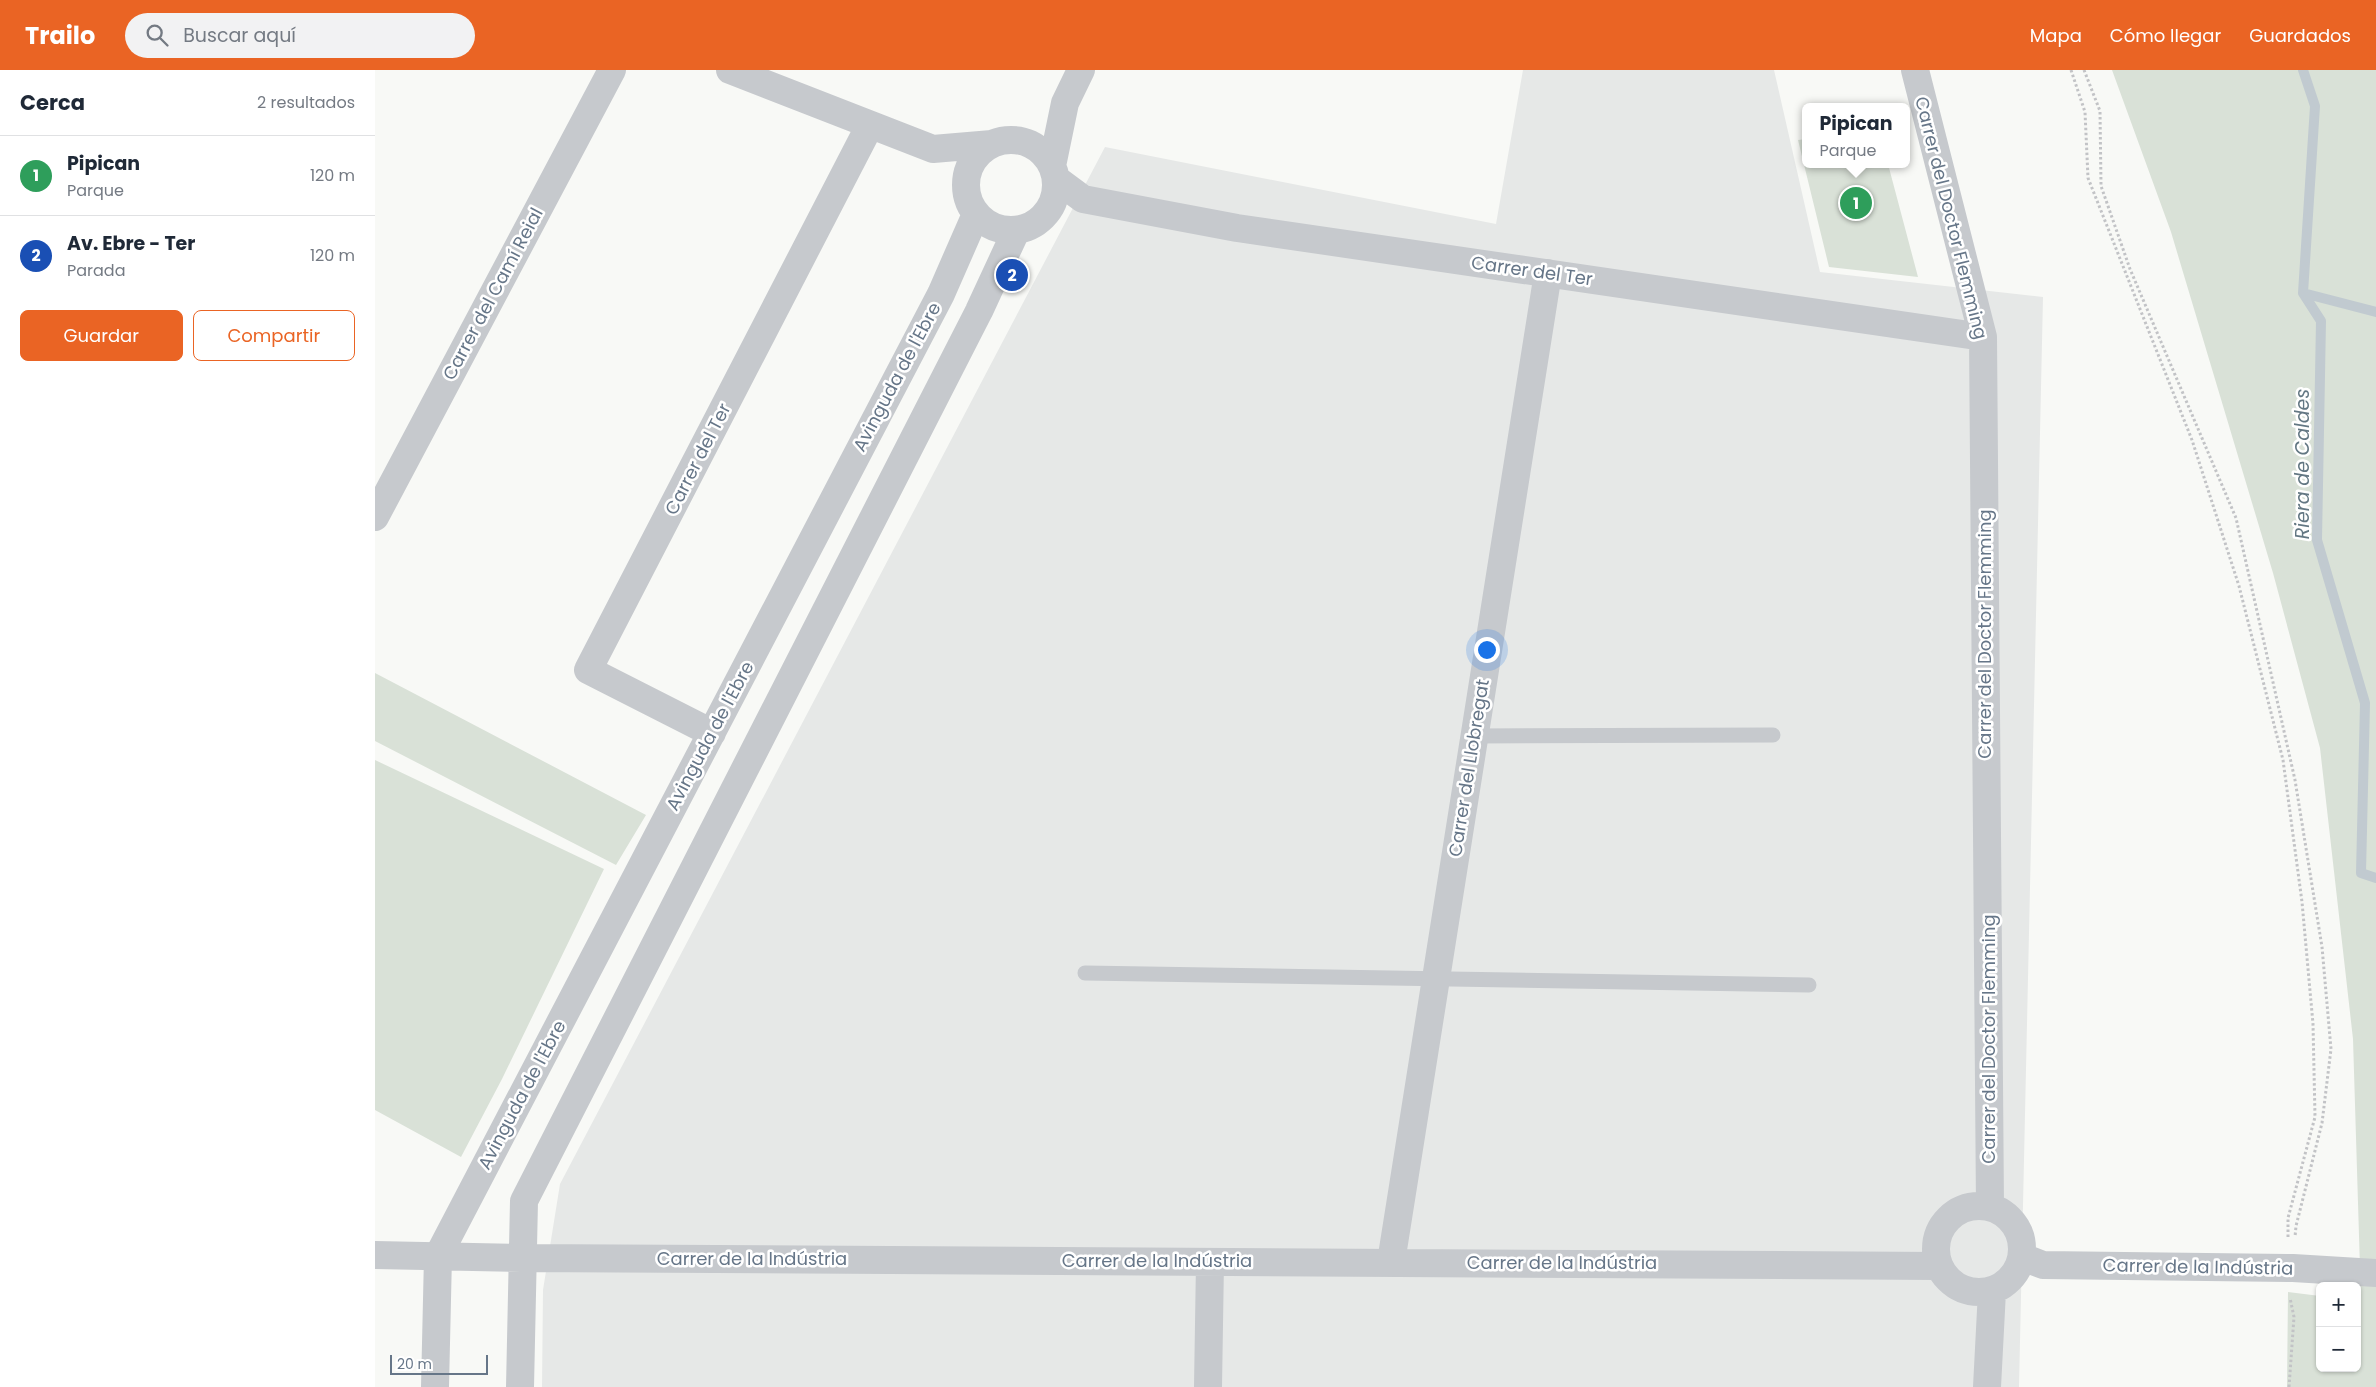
<!DOCTYPE html>
<html lang="es">
<head>
<meta charset="utf-8">
<style>
  body { margin:0; font-family:Poppins,sans-serif; background:#f2f2f3; color:#1f2937 }
  .controls { position:absolute; right:15px; bottom:15px; display:grid; overflow:hidden; border-radius:8px; box-shadow:0 1px 4px #0004 }
  .controls button { width:45px; height:45px; display:grid; place-items:center; padding:0; border:0; border-bottom:1px solid #e0e1e3; background:#fff; color:#1f2937; font:25px sans-serif }
  .scale { position:absolute; left:15px; bottom:12px; width:98px; box-sizing:border-box; padding-left:5px; border:2px solid #667688; border-top:0; font-size:14px; line-height:18px; white-space:nowrap; color:#667688; -webkit-text-stroke:4px #fff; paint-order:stroke }
  .you { position:absolute; left:1111px; top:579px; width:18px; height:18px; margin:-12px; border:4px solid #fff; border-radius:50%; background:#1a73e8; box-shadow:0 0 0 8px #1a73e833 }
  .badge { display:grid; place-items:center; width:32px; height:32px; border-radius:50%; background:#ea6424; color:#fff; font-size:16px; font-weight:700 }
  .pin { position:absolute; translate:-50% -50%; border:2px solid #fff; box-shadow:0 1px 5px #0006 }
  .popup { position:absolute; left:1427px; top:33px; width:108px; height:65px; box-sizing:border-box; display:grid; place-content:center; border-radius:8px; background:#fff; filter:drop-shadow(0 1px 4px #0005); font-size:16px; white-space:nowrap; color:#747a83 }
  .popup b { font-size:19px; color:#1f2937 }
  .popup::after { content:''; position:absolute; left:50%; top:100%; margin-left:-10px; border:10px solid transparent; border-top-color:#fff }
  .list { margin:0; padding:0; list-style:none }
  h2 { display:flex; justify-content:space-between; align-items:center; height:65px; margin:0; padding:0 20px; font-size:21px }
  h2 small { font-size:16px; font-weight:400; color:#747a83 }
  .list li { display:grid; grid-template-columns:32px 1fr auto; gap:15px; align-items:center; box-sizing:border-box; height:80px; padding:0 20px; border-top:1px solid #e0e1e3 }
  .list b { display:block; font-size:19px; white-space:nowrap }
  .list p { margin:0; font-size:16px; white-space:nowrap; color:#747a83 }
  .list em { font-size:16px; font-style:normal; color:#747a83 }
  .actions { display:flex; gap:10px; padding:15px 20px }
  .actions a { flex:1; padding:11px 0; border:1px solid #ea6424; border-radius:8px; text-align:center; font-size:18px; color:#ea6424 }
  .actions .main { background:#ea6424; color:#fff }
  .icon { flex:none; width:28px; height:28px; fill:none; stroke:currentColor; stroke-width:2; stroke-linecap:round; stroke-linejoin:round }
  .map { position:relative; flex:none; width:2001px; height:1317px; overflow:hidden }
  header { display:flex; align-items:center; gap:30px; box-sizing:border-box; height:70px; padding:0 25px; background:#ea6424; color:#fff }
  header strong { font-size:24px }
  nav { display:flex; gap:28px; margin-inline-start:auto; font-size:18px }
  .search { width:350px; height:45px; background:#f2f2f3; display:flex; align-items:center; gap:12px; box-sizing:border-box; padding:0 18px; border-radius:28px; color:#747a83; font-size:19px }
  main { display:flex }
  aside { flex:1; background:#fff }
  .map>svg:first-child { display:block }
</style>
</head>
<body>
<header>
<strong>Trailo</strong>
<div class="search"><svg class="icon" aria-label="search" viewBox="0 0 24 24"><circle cx="10" cy="10" r="6"/><path d="M15 15l6 6"/></svg>Buscar aquí</div>
<nav><a>Mapa</a><a>Cómo llegar</a><a>Guardados</a></nav>
</header>
<main>
<aside>
<h2>Cerca<small>2 resultados</small></h2>
<ul class="list">
<li><span class="badge" style="background:#2e9e5b">1</span><div><b>Pipican</b><p>Parque</p></div><em>120 m</em></li>
<li><span class="badge" style="background:#1a4fb4">2</span><div><b>Av. Ebre - Ter</b><p>Parada</p></div><em>120 m</em></li>
</ul>
<div class="actions"><a class="main">Guardar</a><a>Compartir</a></div>
</aside>
<div class="map">
<svg width="2001" height="1317" viewBox="0 0 2001 1317">
  <rect width="100%" height="100%" fill="#f8f9f6"/>
  <path fill="#e6e8e7" d="M 1148,0 L 1399,0 L 1445,202 L 1668,227 L 1644,1317 L 167,1317 L 168,1220 L 185,1114 L 730,77 L 1121,154 Z"/>
  <path fill="#d9e1d7" d="M 1737,0 L 2001,0 L 2001,1317 L 1912,1317 L 1913,1222 L 1945,1226 L 1945,1298 L 1982,1298 L 1982,1231 L 1986,1231 L 1978,969 L 1945,678 L 1898,503 L 1796,162 Z
    M 1431,69 L 1431,94 L 1513,94 L 1543,207 L 1454,197 L 1423,70 Z
    M 0,603 L 271,745 L 241,795 L 0,671 Z
    M 0,690 L 229,799 L 127,1009 L 86,1087 L 0,1040 Z"/>
  <g fill="none" stroke-linecap="round" stroke-linejoin="round">
    <path stroke="#c1cad0" stroke-width="10" d="M 1928,0 L 1940,36 L 1928,223 L 1946,251 L 1942,470 L 1990,633 L 1986,803 L 2001,808
      M 1928,223 L 2001,242"/>
    <path stroke="#c2c3c6" stroke-width="3" stroke-dasharray="2.5 2.5" stroke-linecap="butt" d="M 1696,0 L 1710,42 L 1713,108 L 1817,370 L 1864,516 L 1908,690 L 1927,832 L 1938,954 L 1940,1047 L 1913,1148 L 1913,1168
      M 1709,0 L 1725,41 L 1726,116 L 1755,199 L 1861,448 L 1920,710 L 1947,877 L 1956,979 L 1947,1053 L 1921,1156 L 1920,1167
      M 1914,1317 L 1919,1247 L 1915,1228"/>
    <path stroke="#c6c9cd" stroke-width="15" d="M 1099,666 L 1398,665
      M 710,903 L 1434,915"/>
    <path stroke="#c6c9cd" stroke-width="28" d="M 355,0 L 558,79 L 617,74
      M 1540,0 L 1608,267 L 1615,1137
      M591 115a45 45 0 1 1 90 0a45 45 0 1 1-90 0Z
      M 677,96 L 690,33 L 706,0
      M 681,109 L 708,129 L 862,158 L 1608,267
      M 0,447 L 237,0
      M 337,663 L 213,600 L 495,55
      M1561 1179a43 43 0 1 1 86 0a43 43 0 1 1-86 0Z
      M 0,1185 L 146,1188 L 1563,1196
      M 1647,1187 L 1668,1195 L 1918,1198 L 2001,1203
      M 1016,1192 L 1173,203
      M 60,1317 L 63,1186 L 566,224 L 601,144
      M 145,1317 L 149,1131 L 604,241 L 641,161
      M 833,1317 L 835,1192
      M 1612,1317 L 1617,1221"/>
  </g>
  <g text-anchor="middle" stroke-width="5" stroke-linejoin="round" paint-order="stroke">
    <g font-size="18" fill="#667688" stroke="#fff">
      <text transform="translate(1576 148) rotate(76)" y="6">Carrer del Doctor Flemming</text>
      <text transform="translate(1157 201) rotate(8)" y="6">Carrer del Ter</text>
      <text transform="translate(118 224) rotate(-62)" y="6">Carrer del Camí Reial</text>
      <text transform="translate(522 307) rotate(-62)" y="6">Avinguda de l'Ebre</text>
      <text transform="translate(323 389) rotate(-63)" y="6">Carrer del Ter</text>
      <text transform="translate(1610 564) rotate(-90)" y="6">Carrer del Doctor Flemming</text>
      <text transform="translate(335 666) rotate(-62)" y="6">Avinguda de l'Ebre</text>
      <text transform="translate(1094 698) rotate(-81)" y="6">Carrer del Llobregat</text>
      <text transform="translate(1614 969) rotate(-90)" y="6">Carrer del Doctor Flemming</text>
      <text transform="translate(147 1025) rotate(-62)" y="6">Avinguda de l'Ebre</text>
      <text x="377" y="1195">Carrer de la Indústria</text>
      <text x="782" y="1197">Carrer de la Indústria</text>
      <text x="1187" y="1199">Carrer de la Indústria</text>
      <text transform="translate(1823 1197) rotate(1)" y="6">Carrer de la Indústria</text>
    </g>
    <g font-size="19" font-style="italic" fill="#637783" stroke="#fff">
      <text transform="translate(1927 394) rotate(-90)" y="7">Riera de Caldes</text>
    </g>
  </g>
</svg>
<div class="controls">
<button>+</button>
<button>−</button>
</div>
<div class="scale">20 m</div>
<div class="you"></div>
<div class="pin badge" style="left:1481px;top:133px;background:#2e9e5b">1</div>
<div class="popup"><b>Pipican</b>Parque</div>
<div class="pin badge" style="left:637px;top:205px;background:#1a4fb4">2</div>
</div>
</main>
</body>
</html>
